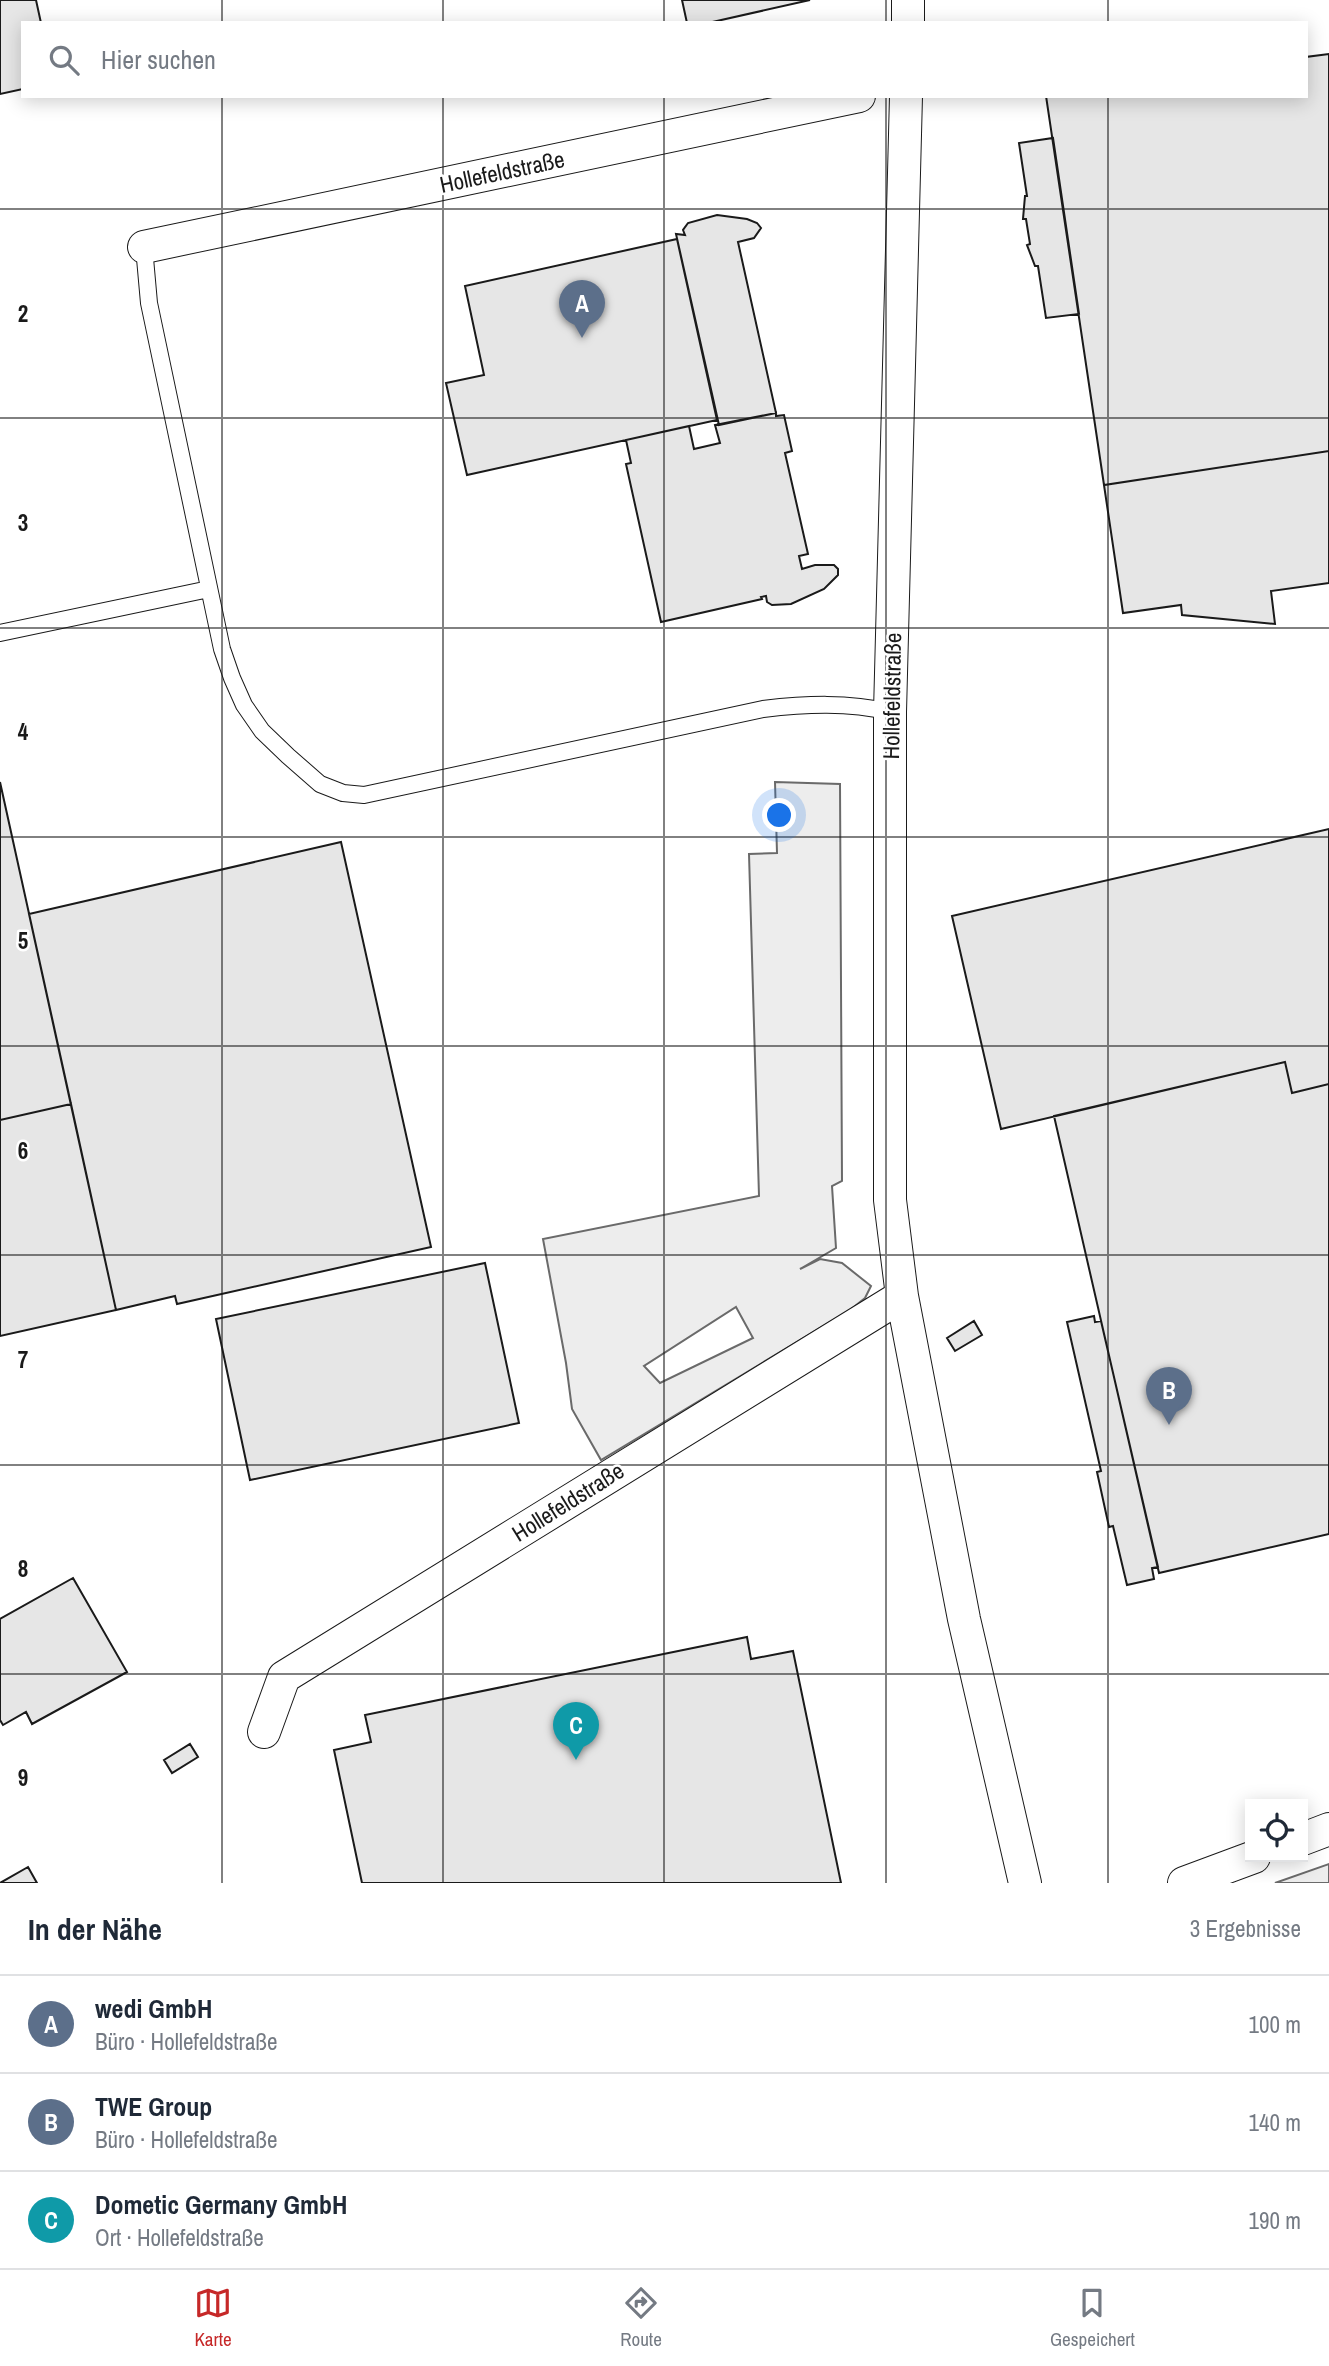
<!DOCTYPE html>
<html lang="de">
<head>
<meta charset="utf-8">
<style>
  body { margin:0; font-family:"Archivo Narrow",sans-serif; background:#f6f6f7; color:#1f2937 }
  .controls { position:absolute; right:21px; bottom:21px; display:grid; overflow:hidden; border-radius:0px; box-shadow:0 4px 18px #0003 }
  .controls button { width:63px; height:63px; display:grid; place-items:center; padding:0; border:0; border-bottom:2px solid #e0e1e3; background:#fff; color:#1f2937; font:35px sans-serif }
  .you { position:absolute; left:780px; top:816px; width:24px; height:24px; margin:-18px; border:5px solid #fff; border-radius:50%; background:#1a73e8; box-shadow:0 0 0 10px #1a73e833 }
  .badge { display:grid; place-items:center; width:46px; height:46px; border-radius:50%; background:#c62828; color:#fff; font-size:23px; font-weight:700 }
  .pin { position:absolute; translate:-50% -58px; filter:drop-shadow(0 2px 4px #0008) }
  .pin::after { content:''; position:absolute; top:37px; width:24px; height:21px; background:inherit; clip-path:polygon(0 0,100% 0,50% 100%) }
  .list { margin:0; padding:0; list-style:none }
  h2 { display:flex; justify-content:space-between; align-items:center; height:91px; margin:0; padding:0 28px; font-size:30px }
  h2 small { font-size:23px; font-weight:400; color:#747a83 }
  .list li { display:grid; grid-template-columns:46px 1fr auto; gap:21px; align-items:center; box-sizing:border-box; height:98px; padding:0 28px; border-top:2px solid #e0e1e3 }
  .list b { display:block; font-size:26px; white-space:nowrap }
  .list p { margin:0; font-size:23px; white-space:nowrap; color:#747a83 }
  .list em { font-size:23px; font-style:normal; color:#747a83 }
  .icon { flex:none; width:38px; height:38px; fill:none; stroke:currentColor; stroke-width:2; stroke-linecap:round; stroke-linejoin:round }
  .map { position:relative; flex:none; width:1329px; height:1883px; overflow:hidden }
  .search { position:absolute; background:#fff; box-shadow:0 4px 18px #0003; left:21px; right:21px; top:21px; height:77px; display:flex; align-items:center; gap:18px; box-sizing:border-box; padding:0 24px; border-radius:0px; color:#747a83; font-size:26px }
  .sheet { height:385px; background:#fff }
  nav { display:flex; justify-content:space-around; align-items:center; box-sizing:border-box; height:98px; border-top:2px solid #e0e1e3; background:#fff; font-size:19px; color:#747a83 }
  nav a { display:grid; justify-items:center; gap:4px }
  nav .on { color:#c62828 }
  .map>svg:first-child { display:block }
</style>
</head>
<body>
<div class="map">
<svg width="1329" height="1883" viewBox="0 0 1329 1883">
  <rect width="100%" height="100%" fill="#fff"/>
  <path fill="#ededed" stroke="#6a6a6a" stroke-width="2" fill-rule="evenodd" d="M 775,782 L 840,784 L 842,1181 L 832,1186 L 836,1248 L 800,1269 L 820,1259 L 842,1263 L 871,1286 L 865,1298 L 850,1310 L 601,1460 L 572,1409 L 566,1363 L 543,1239 L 759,1196 L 749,854 L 777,853 ZM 736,1307 L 753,1338 L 660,1383 L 644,1366 Z
    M 1329,1864 L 1329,1883 L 1275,1883 Z"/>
  <path fill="#e6e6e6" stroke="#1a1a1a" stroke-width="2" d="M 0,0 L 36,0 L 41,23 L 23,23 L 23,89 L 0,94 Z
    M 682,0 L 810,0 L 708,23 L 687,23 Z
    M 1329,54 L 1329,451 L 1104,485 L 1046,96 L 1306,96 L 1306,57 Z
    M 1053,138 L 1079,314 L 1046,318 L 1038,266 L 1035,266 L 1027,245 L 1030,244 L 1026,219 L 1023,219 L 1025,196 L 1027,196 L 1019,143 Z
    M 717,215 L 747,219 L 757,223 L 761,228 L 754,238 L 738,242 L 776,413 L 719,425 L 676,234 L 685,235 L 683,230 L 688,223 Z
    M 677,239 L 717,420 L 467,475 L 446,383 L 484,375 L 465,286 Z
    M 776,413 L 776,416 L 784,415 L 792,451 L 785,453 L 808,554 L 799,556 L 802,569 L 815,565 L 834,565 L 838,569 L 838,575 L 824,589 L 791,604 L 772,605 L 767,602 L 766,596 L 761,597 L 762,599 L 661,622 L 626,464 L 631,463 L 626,440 L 689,426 L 694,449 L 720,443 L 715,425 Z
    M 1329,451 L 1329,583 L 1271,591 L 1275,624 L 1182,615 L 1181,605 L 1123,613 L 1104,485 Z
    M 0,782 L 71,1104 L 0,1120 Z
    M 1329,829 L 1329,1084 L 1292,1093 L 1285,1062 L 1001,1129 L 952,916 Z
    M 341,842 L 431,1247 L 177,1304 L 175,1296 L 116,1310 L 29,914 Z
    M 1285,1062 L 1292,1093 L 1329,1084 L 1329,1534 L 1159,1573 L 1054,1116 Z
    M 71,1104 L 116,1310 L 0,1336 L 0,1120 Z
    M 485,1263 L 519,1423 L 250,1480 L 216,1319 Z
    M 1094,1316 L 1095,1322 L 1101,1321 L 1158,1567 L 1152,1568 L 1154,1579 L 1127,1585 L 1113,1526 L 1109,1527 L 1097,1472 L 1101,1471 L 1067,1322 Z
    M 974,1321 L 982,1335 L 955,1351 L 947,1338 Z
    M 73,1578 L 127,1672 L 32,1724 L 26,1712 L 3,1725 L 0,1720 L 0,1619 Z
    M 747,1637 L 751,1659 L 793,1651 L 841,1883 L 362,1883 L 334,1750 L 371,1742 L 365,1715 Z
    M 190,1744 L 198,1757 L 172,1773 L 164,1760 Z
    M 28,1867 L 37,1883 L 0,1883 Z"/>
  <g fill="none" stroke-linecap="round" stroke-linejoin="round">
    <g stroke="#1a1a1a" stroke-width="18">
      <path id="lane" d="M 144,247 L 149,303 L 222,649 L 232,678 L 244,705 L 262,731 L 288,756 L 320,784 L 343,793 L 364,795 L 763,709 C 806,704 848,702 890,712
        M 0,633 L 209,589"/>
    </g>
    <g stroke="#1a1a1a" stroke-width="34">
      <path id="street" d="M 908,23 L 908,0
        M 906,96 L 890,712 L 890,1200 L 902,1296 L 964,1619 L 1025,1883
        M 144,247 L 859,96
        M 264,1732 L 284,1677 L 902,1296
        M 1303,1839 L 1329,1829
        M 1184,1883 L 1254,1857"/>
    </g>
    <use href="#lane" stroke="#fff" stroke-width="16"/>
    <use href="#street" stroke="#fff" stroke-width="32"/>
  </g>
  <path fill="none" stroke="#1a1a1a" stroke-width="2" stroke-opacity="0.55" d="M 222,0 L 222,23M 443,0 L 443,23M 664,0 L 664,23M 886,0 L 886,23M 1108,0 L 1108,23M 222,96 L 222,1883M 443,96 L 443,1883M 664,96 L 664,1883M 886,96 L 886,1883M 1108,96 L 1108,1883M 0,209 L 1329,209M 0,418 L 1329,418M 0,628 L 1329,628M 0,837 L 1329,837M 0,1046 L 1329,1046M 0,1255 L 1329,1255M 0,1465 L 1329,1465M 0,1674 L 1329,1674"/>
  <g text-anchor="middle" stroke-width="5" stroke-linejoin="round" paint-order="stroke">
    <g font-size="23" fill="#1a1a1a" stroke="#fff">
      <text transform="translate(502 172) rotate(-12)" y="8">Hollefeldstraße</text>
      <text transform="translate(892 696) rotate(-89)" y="8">Hollefeldstraße</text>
      <text transform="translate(568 1502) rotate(-32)" y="8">Hollefeldstraße</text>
    </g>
  </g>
  <g font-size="23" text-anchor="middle" font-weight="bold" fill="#1a1a1a" stroke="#fff" stroke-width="5" stroke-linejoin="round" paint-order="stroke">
    <text x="23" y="322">2</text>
    <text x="23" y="531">3</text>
    <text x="23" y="740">4</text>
    <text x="23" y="949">5</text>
    <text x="23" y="1159">6</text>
    <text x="23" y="1368">7</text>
    <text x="23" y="1577">8</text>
    <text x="23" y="1786">9</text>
  </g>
</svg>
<div class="controls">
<button><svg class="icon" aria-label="locate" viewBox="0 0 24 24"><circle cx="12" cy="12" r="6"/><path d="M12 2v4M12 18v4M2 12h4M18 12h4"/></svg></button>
</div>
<div class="you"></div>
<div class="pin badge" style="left:582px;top:338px;background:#5c6f8a">A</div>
<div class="pin badge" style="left:1169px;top:1425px;background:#5c6f8a">B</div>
<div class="pin badge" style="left:576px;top:1760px;background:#0f9aa8">C</div>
<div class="search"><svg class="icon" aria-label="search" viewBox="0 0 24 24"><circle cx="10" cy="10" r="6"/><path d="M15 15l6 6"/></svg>Hier suchen</div>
</div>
<section class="sheet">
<h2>In der Nähe<small>3 Ergebnisse</small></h2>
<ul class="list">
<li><span class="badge" style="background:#5c6f8a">A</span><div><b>wedi GmbH</b><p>Büro · Hollefeldstraße</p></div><em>100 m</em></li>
<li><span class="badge" style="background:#5c6f8a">B</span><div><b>TWE Group</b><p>Büro · Hollefeldstraße</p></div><em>140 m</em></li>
<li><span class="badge" style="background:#0f9aa8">C</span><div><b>Dometic Germany GmbH</b><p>Ort · Hollefeldstraße</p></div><em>190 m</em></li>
</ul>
</section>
<nav>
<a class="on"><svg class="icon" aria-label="map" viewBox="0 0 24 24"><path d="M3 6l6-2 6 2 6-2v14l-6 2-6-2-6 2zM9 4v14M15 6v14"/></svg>Karte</a>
<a><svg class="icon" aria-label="directions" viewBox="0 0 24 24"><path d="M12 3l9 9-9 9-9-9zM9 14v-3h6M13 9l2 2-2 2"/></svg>Route</a>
<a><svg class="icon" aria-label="saved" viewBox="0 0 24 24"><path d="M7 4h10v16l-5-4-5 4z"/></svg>Gespeichert</a>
</nav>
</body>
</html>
